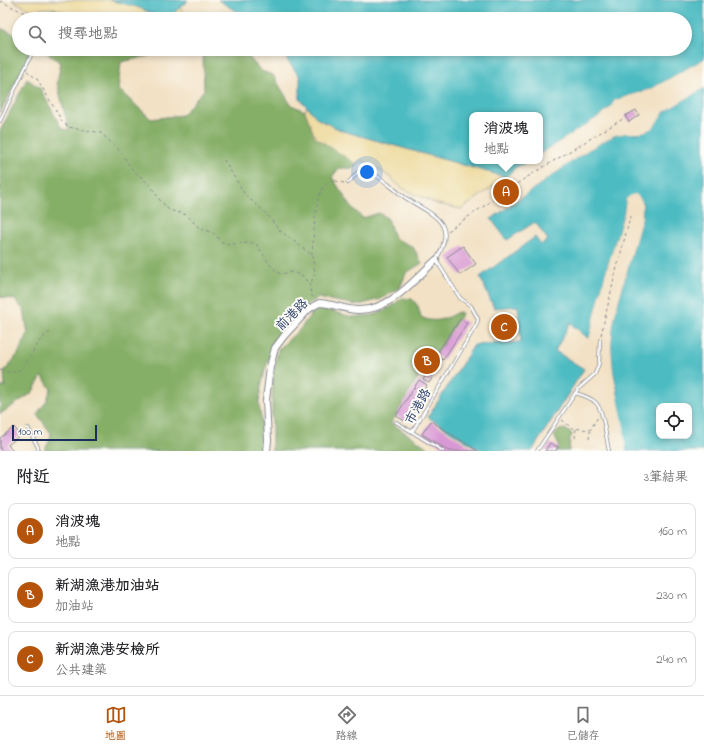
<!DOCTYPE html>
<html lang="zh-TW">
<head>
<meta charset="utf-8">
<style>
  body { margin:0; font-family:"Indie Flower","LXGW WenKai TC",sans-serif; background:#f6f6f6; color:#202124 }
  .controls { position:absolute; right:12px; bottom:12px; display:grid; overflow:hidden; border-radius:8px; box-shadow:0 2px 6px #0003 }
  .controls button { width:36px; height:36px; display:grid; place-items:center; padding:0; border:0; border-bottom:1px solid #e0e0e0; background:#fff; color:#202124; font:20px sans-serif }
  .scale { position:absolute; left:12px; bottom:10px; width:85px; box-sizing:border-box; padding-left:4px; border:2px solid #1b2f5e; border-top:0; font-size:11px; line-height:14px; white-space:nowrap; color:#1b2f5e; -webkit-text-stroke:3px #fdfcf7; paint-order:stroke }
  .you { position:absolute; left:367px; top:172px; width:14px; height:14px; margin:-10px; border:3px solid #fff; border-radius:50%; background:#1a73e8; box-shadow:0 0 0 6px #1a73e833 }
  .badge { display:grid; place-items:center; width:26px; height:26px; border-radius:50%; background:#b45309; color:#fff; font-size:13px; font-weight:700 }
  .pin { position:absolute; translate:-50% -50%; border:2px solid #fff; box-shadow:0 1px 4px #0006 }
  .popup { position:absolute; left:469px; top:112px; width:74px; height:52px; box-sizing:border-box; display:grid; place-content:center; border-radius:8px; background:#fff; filter:drop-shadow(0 1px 3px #0005); font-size:13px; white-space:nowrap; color:#757577 }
  .popup b { font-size:15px; color:#202124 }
  .popup::after { content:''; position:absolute; left:50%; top:100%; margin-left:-8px; border:8px solid transparent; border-top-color:#fff }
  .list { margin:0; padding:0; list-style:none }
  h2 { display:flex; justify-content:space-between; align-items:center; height:52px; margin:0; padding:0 16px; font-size:17px }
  h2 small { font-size:13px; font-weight:400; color:#757577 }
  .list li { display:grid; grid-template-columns:26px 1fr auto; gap:12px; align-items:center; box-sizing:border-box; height:56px; margin:0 8px 8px; padding:0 8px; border:1px solid #e0e0e0; border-radius:8px }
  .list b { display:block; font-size:15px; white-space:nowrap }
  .list p { margin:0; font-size:13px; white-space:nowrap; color:#757577 }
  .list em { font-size:13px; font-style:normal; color:#757577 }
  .icon { flex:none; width:22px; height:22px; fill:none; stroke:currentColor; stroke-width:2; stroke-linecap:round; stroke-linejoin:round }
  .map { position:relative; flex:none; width:704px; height:451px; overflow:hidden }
  .search { position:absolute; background:#fff; box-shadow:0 2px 6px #0003; left:12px; right:12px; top:12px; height:44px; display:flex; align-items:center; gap:10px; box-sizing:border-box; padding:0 14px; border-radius:22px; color:#757577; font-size:15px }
  .sheet { height:244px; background:#fff }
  nav { display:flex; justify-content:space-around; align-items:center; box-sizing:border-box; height:56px; border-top:1px solid #e0e0e0; background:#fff; font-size:11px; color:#757577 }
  nav a { display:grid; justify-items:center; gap:2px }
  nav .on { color:#b45309 }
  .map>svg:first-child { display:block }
</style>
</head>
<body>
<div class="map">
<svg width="704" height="451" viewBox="0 0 704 451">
  <rect width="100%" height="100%" fill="#fdfcf7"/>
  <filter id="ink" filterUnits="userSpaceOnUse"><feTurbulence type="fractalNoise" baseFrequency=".025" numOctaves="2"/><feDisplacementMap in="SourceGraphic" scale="8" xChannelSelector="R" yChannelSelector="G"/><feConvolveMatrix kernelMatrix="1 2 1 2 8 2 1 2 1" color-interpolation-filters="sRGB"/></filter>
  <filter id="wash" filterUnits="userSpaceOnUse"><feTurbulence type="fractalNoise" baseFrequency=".012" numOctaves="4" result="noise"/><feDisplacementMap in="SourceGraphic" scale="16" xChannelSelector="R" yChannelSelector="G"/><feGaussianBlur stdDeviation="0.9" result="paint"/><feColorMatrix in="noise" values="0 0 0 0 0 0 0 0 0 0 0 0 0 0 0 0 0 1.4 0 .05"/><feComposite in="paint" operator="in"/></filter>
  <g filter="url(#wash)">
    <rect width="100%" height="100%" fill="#f2e1c4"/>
    <path fill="#85ae66" stroke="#506e62" d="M 54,8 L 82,19 L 47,19 Z
      M 0,28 L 19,36 L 19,49 L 28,49 L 30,55 L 0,113 Z
      M 42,49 L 163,49 L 148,56 L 121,62 L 118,89 L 151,119 L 182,115 L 204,90 L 203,58 L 204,49 L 229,49 L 231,53 L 247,55 L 261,71 L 273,75 L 291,105 L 305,111 L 315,137 L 356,164 L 354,168 L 339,168 L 332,177 L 352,208 L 363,218 L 379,213 L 388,219 L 394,238 L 413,247 L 422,263 L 406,273 L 400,288 L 381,299 L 358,305 L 318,298 C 282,320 263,360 259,402 C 259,407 260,412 261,417 C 262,428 262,440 262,451 L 44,451 L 50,440 L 51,433 L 37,414 L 46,402 L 51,389 L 42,376 L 32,393 L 0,414 L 0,387 L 5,387 L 4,372 L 18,354 L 28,334 L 24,310 L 14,299 L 0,297 L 0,131 L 27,79 L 40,88 L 62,129 L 69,130 L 57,82 L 61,63 Z
      M 402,298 L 412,299 L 418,306 L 421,317 C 435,324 445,319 458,312 L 462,313 L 436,355 L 423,351 L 412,360 L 423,369 L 391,423 L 433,451 L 272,451 L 272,405 L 273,373 L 278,350 L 301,328 L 311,314 L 317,310 L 328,310 L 352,317 L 374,315 L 391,307 Z
      M 565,429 L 572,434 L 572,436 L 570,438 L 569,451 L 556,451 L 559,446 L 554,435 L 559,430 Z"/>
    <path fill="#eeda9e" stroke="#84847e" d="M 12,0 L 172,0 L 191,19 L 82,19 L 54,8 L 31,10 Z
      M 307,106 L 318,119 L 343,131 L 506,177 L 462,209 L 437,204 L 402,188 L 390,177 L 371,164 L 362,161 L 356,164 L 315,137 L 305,111 Z"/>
    <path fill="#4dbcc2" stroke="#347690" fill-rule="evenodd" d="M 109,0 L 188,0 L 173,14 L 160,17 L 137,7 Z
      M 218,0 L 704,0 L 704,59 L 651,89 L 615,100 L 610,108 L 600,116 L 540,154 L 540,115 L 472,115 L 472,161 L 530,161 L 516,167 L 506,177 L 343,131 L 318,119 L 300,99 L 300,77 L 288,61 L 282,49 L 685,49 L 685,19 L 249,19 Z
      M 704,88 L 704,451 L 626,451 L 617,388 L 613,371 L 611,346 L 613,324 L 618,303 L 642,217 L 642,201 L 636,194 L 626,199 L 624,213 L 605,275 L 589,339 L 570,323 L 555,351 L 584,369 L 532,451 L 482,451 L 428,417 L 474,345 L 521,342 L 518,306 L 494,308 L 480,277 L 535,237 L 541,245 L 548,240 L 535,222 L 507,240 L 491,219 L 588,150 L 615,135 L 627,133 L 639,133 L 646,131 L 653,128 L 664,112 ZM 659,406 L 689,406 L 689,436 L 659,436 Z"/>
    <path fill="#f2e1c4" d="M 704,59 L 704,61 L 651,91 L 617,101 L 612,109 L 601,118 L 540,156 L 540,154 L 600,116 L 610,108 L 615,100 L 651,89 Z
      M 704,86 L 704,88 L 664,112 L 653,128 L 646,131 L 639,133 L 627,133 L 615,135 L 588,150 L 489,220 L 489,218 L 505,206 L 587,148 L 614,133 L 627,131 L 639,131 L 652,126 L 663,111 Z
      M 636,194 L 642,201 L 642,217 L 618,303 L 613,324 L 611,346 L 613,371 L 624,427 L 626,451 L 624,451 L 622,427 L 611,371 L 609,346 L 611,324 L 616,303 L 640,216 L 640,202 L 635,196 L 632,197 L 628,200 L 624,221 L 607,275 L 590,340 L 589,339 L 605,275 L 624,213 L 626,199 L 631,195 Z"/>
    <g id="blocks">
      <path fill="#d999d4" d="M 636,110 L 639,115 L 629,122 L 625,116 Z
        M 463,246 L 476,264 L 460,275 L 447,257 Z
        M 460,319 L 467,323 L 443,360 L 436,355 Z
        M 511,320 L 511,334 L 498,335 L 497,321 Z
        M 426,354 L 434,360 L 429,368 L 421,362 Z
        M 427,373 L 433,377 L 429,383 L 423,380 Z
        M 419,380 L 427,385 L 405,421 L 396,416 Z
        M 431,421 L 448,432 L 478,451 L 449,451 L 422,434 Z
        M 14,427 L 20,435 L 8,445 L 13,451 L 2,451 L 0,448 L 0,438 Z
        M 550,443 L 558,447 L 556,451 L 545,451 Z"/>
    </g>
  </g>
  <g filter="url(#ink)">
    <use href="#blocks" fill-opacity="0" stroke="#868891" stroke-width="1"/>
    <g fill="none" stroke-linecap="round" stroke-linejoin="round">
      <g stroke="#868891" stroke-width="4">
        <path id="service" d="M 0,121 L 34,49
          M 348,183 L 359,171 L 367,170 C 380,176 391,187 403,196 C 430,215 460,220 436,260 L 460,298 L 471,306 L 478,319 L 477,324 L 412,432
          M 575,393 C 582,395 590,397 595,402 C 604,409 606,439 609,451
          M 396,422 L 443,451
          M 28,428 L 38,447 L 38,451
          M 537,451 L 578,389 L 595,374 L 599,363 L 600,340"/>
      </g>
      <g stroke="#868891" stroke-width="8">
        <path id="tertiary" d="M 267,451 L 268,440 L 266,400 L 270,367 L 275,348 L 284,336 L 309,309 L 319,303 C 332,303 344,310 358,310 C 390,311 414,280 436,260"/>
      </g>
      <path stroke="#868891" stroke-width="1" stroke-dasharray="3 3" stroke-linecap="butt" d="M 0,1 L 27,14 L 32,19
        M 27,71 L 38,80 L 62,121 L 68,127 L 101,133 L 121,152 L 131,168 L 151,186 L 159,199 L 169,210 L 187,215 L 199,228 L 212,232 L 222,242 L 228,244 L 253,243 L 257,245 L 271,266 L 280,274 L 292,272 L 303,276 L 310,286 L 311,295 L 314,298
        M 224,160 L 245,195 L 266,213 L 279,230 L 312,255 L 315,273 L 310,285
        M 448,231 L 459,223 L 524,179 L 626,117
        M 312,255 C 313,240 315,203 321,191 C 323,186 328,183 332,180 L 344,183
        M 601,335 L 614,279 L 631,214
        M 0,370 C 24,378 26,361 37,345 C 40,339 45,336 50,332
        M 562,420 L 572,428 L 590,430 L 598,417
        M 575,438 L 576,429
        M 589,439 L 590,431"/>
      <use href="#service" stroke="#fff" stroke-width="2.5"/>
      <use href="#tertiary" stroke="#fff" stroke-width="6"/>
    </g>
  </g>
  <g text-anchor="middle" stroke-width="4" stroke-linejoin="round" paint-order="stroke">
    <g font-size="13" fill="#1b2f5e" stroke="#fdfcf7">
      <text transform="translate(291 314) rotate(-45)" y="5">前港路</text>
      <text transform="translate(417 406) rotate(-61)" y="5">市港路</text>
    </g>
  </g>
</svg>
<div class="controls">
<button><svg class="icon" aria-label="locate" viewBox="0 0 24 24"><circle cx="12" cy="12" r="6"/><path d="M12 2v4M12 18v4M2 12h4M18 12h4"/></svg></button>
</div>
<div class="scale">100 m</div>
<div class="you"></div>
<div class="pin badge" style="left:506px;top:192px">A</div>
<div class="popup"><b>消波塊</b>地點</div>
<div class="pin badge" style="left:427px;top:361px">B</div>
<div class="pin badge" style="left:504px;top:327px">C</div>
<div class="search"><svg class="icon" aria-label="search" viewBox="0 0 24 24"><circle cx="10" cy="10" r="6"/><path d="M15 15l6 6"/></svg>搜尋地點</div>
</div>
<section class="sheet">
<h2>附近<small>3筆結果</small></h2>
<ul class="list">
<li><span class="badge">A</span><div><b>消波塊</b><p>地點</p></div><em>160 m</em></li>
<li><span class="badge">B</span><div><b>新湖漁港加油站</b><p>加油站</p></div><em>230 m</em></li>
<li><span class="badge">C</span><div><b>新湖漁港安檢所</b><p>公共建築</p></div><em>240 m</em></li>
</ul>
</section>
<nav>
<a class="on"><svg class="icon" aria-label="map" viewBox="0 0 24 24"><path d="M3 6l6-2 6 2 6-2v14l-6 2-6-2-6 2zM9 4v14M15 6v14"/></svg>地圖</a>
<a><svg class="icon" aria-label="directions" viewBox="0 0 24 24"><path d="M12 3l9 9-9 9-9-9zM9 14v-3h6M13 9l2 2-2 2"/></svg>路線</a>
<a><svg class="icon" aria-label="saved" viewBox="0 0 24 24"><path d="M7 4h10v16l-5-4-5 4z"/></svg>已儲存</a>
</nav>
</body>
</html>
